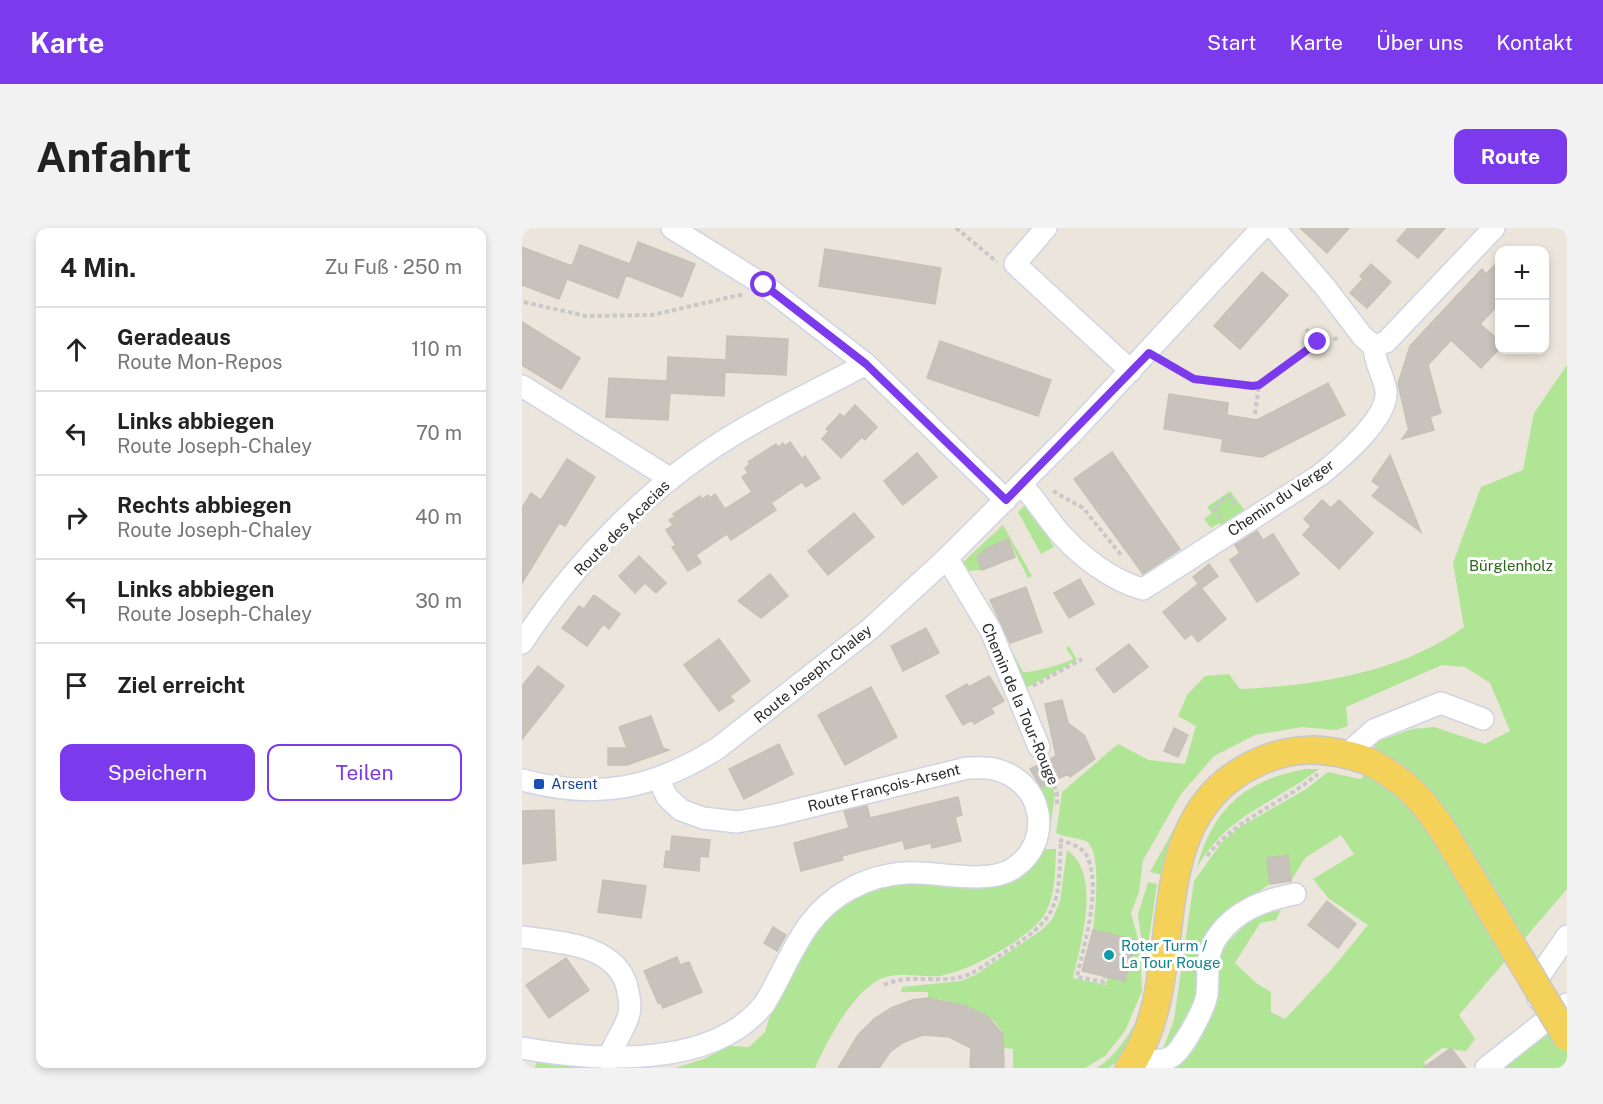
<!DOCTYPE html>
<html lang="de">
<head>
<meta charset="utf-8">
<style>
  body { margin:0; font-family:"Public Sans",sans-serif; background:#f2f2f2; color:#222 }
  .controls { position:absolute; right:18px; top:18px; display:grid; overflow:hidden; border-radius:12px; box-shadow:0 3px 9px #0003 }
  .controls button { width:54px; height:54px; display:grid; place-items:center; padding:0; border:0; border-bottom:2px solid #e0e0e0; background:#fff; color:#222; font:30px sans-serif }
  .stop { position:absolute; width:18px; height:18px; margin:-14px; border:4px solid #7c3aed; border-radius:50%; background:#fff }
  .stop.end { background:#7c3aed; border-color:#fff; box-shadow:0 2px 6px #0008 }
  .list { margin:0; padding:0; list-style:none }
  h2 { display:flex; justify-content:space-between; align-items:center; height:78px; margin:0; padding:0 24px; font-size:26px }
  h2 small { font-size:20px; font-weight:400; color:#767676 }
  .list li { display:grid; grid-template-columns:39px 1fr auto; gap:18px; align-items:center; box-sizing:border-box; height:84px; padding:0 24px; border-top:2px solid #e0e0e0 }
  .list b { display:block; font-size:22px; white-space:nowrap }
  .list p { margin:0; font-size:20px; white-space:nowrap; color:#767676 }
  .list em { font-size:20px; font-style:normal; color:#767676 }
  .actions { display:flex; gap:12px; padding:18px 24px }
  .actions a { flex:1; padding:14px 0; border:2px solid #7c3aed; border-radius:12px; text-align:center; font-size:21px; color:#7c3aed }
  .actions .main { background:#7c3aed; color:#fff }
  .icon { flex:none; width:33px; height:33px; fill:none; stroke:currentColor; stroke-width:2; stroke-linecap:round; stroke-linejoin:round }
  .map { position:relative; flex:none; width:1045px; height:840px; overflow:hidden; border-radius:12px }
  header { display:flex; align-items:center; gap:36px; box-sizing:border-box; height:84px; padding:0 30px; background:#7c3aed; color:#fff }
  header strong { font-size:28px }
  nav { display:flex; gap:33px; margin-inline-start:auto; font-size:21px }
  .intro { display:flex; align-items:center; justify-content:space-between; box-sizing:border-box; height:144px; padding:0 36px }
  h1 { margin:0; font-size:42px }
  .button { padding:15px 27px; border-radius:12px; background:#7c3aed; color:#fff; font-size:21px; font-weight:700 }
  main { display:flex; gap:36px; padding:0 36px }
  aside { flex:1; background:#fff; border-radius:12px; box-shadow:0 3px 9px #0003 }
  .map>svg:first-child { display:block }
</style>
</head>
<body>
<header>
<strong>Karte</strong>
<nav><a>Start</a><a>Karte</a><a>Über uns</a><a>Kontakt</a></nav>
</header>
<div class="intro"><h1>Anfahrt</h1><a class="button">Route</a></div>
<main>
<aside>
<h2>4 Min.<small>Zu Fuß · 250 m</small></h2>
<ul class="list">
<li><svg class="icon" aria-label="ahead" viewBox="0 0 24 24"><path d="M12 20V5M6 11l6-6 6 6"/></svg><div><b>Geradeaus</b><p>Route Mon-Repos</p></div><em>110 m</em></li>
<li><svg class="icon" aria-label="left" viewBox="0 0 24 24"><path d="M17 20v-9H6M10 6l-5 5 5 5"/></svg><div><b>Links abbiegen</b><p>Route Joseph-Chaley</p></div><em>70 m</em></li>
<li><svg class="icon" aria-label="right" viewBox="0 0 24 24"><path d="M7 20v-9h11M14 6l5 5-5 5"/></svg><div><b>Rechts abbiegen</b><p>Route Joseph-Chaley</p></div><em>40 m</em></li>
<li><svg class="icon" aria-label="left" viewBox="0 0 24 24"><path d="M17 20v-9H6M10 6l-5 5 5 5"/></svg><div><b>Links abbiegen</b><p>Route Joseph-Chaley</p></div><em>30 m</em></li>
<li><svg class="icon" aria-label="arrive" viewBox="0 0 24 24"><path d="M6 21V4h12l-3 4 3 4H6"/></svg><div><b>Ziel erreicht</b></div></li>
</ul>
<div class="actions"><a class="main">Speichern</a><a>Teilen</a></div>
</aside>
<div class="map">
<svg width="1045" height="840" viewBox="0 0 1045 840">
  <rect width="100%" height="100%" fill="#ece5db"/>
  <path fill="#b0e596" d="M 1045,137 L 1045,661 L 937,787 L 953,811 L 944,823 L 920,820 L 902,834 L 905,840 L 641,840 C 671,825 671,796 693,773 L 691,740 L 693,727 L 733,687 L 759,682 L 754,692 L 738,695 L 713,735 L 734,755 L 749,764 L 749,784 L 763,791 L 809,742 L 846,697 L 806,670 L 791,651 L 832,626 L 819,607 L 783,630 L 769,653 L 748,656 L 694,692 L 680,719 L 678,767 L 656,815 L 647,824 L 639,826 L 652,792 L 672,653 L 700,614 L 718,599 L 784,561 L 806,544 L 838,551 L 847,544 L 872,555 L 878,540 L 858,528 L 851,515 L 890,501 L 912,499 L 963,516 L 988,503 L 968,455 L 943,439 L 920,437 L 824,479 L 826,498 L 814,502 L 780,499 L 733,507 L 692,528 L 659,566 L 621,632 L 617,664 L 609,685 L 618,719 L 620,763 L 603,803 L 583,828 L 563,840 L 491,840 L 491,821 L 482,820 C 482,816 482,810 481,806 C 471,782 428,772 406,770 L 406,764 L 379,764 L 380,759 L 439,753 L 455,746 L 521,701 L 531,690 L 538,673 L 545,622 C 580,646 559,715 551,750 L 584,757 L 593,716 L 571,702 C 573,685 580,623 565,614 C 556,609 544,610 534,605 L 540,564 L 596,516 L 627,532 L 663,536 L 674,498 L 656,488 L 665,467 L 683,448 L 707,446 L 718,461 C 792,458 881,444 942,399 L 931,335 L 959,259 L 1001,242 L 1012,185 Z
    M 708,263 L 724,284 L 701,300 L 697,295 L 689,300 L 682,291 L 690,285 L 685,279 Z
    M 506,274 L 532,319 L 519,326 L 496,284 Z
    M 481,297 L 510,348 L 506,350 L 486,311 L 464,321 L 455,329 L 460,342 L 445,343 L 440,335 Z
    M 487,417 L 501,444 C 510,445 542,436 551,431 L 544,420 L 547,418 L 555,432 L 502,461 L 484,419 Z
    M 784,541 L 797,541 C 753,575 704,587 675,640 C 691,580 723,552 784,541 Z
    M 528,554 L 533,566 L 528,603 L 523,602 L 524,577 L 517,560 Z
    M 666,576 L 649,611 L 640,647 L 628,644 Z
    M 520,621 L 534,621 C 533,644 534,663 524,684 C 513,708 442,746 416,748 C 399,750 378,743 361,750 C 332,761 305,813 293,840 L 153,840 L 182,831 L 207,818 L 227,819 L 243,804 L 254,767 L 288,702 L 335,663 L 388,651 L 443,656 Z
    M 626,654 L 635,656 L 625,724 L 630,726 L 626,758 L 616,687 Z
    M 623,777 L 600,828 L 587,840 L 575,840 C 598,825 610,801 623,777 Z
    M 1045,787 L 1045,840 L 976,840 Z
    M 16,827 L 97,840 L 13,840 Z"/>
  <path fill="#c7c2bb" stroke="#c7c1b5" stroke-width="1.5" d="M 778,0 L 827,0 L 805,25 Z
    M 886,0 L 923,0 L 896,30 L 875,13 Z
    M 116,14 L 173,36 L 160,69 L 104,47 L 96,70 L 45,51 L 37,71 L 0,57 L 0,19 L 50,38 L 58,17 L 108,36 Z
    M 303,21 L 419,40 L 413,76 L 297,58 Z
    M 978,32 L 978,75 L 958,96 L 978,113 L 978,120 L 959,140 L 929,112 L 906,137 L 919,185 L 908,189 L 912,202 L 880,211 L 889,198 L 886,199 L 876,156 L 888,118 L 960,41 L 964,46 Z
    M 849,36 L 869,54 L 845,80 L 828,65 L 841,51 L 838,48 Z
    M 740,44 L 766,67 L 718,121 L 692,98 Z
    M 0,94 L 58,130 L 39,161 L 0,137 Z
    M 205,108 L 266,111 L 264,147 L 203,144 L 203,141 L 202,168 L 148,165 L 146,192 L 84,189 L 87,150 L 145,153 L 146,129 L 204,132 Z
    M 418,113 L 529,152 L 516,188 L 405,150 Z
    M 806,155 L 823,187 L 740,229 L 699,223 L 701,211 L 642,201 L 647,166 L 706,175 L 705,187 L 735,192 Z
    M 333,177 L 355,199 L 343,212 L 340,209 L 319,230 L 300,211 L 307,203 L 304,201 L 318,186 L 322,189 Z
    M 268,214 L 280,231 L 283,228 L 298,250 L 284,259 L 280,254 L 249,275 L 254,282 L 209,312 L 205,306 L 174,327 L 179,335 L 166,343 L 150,319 L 154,317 L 144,302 L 151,297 L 147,292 L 153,289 L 151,286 L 178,268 L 180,271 L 186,267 L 188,270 L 193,266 L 203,281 L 230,264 L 220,249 L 226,245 L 223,240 L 228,236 L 226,234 L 254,216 L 256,219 L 261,215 L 263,218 Z
    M 590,224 L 658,321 L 621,346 L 552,251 Z
    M 395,225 L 415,249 L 381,277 L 362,253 Z
    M 868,227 L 899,304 L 850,268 L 858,259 L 850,253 Z
    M 45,231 L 73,249 L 43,298 L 37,295 L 0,355 L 0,280 L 9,265 L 19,272 Z
    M 800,272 L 809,280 L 817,272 L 851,305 L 817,341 L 781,307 L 789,298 L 782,291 Z
    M 332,285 L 352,309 L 306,347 L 286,323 Z
    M 735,303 L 741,312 L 751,306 L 777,346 L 735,374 L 708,332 L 718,325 L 713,317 Z
    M 486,311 L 493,329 L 460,342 L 455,329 L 464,321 Z
    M 117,328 L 144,355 L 134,365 L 123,355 L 113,365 L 97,348 Z
    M 687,336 L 696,348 L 680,360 L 671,349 Z
    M 248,346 L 266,368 L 239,390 L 216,373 Z
    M 558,351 L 572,376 L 547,390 L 532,365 Z
    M 676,356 L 704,391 L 676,414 L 670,406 L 663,411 L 641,384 Z
    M 504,359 L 520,404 L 488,415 L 468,372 Z
    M 72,367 L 98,386 L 87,401 L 81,396 L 65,418 L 40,400 L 57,378 L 62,381 Z
    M 404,400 L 417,425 L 381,443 L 369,418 Z
    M 197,411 L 228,453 L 208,468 L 212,473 L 197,483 L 162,437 Z
    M 607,416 L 626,439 L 592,465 L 574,441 Z
    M 16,438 L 42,458 L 0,511 L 0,458 Z
    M 467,448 L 482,473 L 469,480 L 472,485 L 452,496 L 450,492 L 441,497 L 424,468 L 445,456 L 447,459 Z
    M 349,459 L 375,509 L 323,537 L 296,487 Z
    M 540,472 L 546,495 L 562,507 L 573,531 L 548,549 L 546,546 L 519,559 L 508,541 L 534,528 L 523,476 Z
    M 129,488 L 141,520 L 147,522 L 105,537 L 86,537 L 86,520 L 105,520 L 97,499 Z
    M 652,500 L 666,507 L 656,529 L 642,523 Z
    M 257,516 L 271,546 L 222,571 L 207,541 Z
    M 436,569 L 440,587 L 433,589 L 439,613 L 410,620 L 409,615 L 383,621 L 381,612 L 320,628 L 321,632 L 279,643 L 272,615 L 327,600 L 322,583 L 345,578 L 348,590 Z
    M 32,582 L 34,632 L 0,636 L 0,583 Z
    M 150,608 L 188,612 L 186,629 L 178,628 L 177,643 L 142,639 L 144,623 L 148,624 Z
    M 766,627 L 769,653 L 748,656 L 745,630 Z
    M 81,652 L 124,658 L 119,690 L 76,684 Z
    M 805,673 L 834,696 L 816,720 L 786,697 Z
    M 251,699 L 264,707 L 255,723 L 242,715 Z
    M 571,702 L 614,712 L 603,753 L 560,743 Z
    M 155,729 L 158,737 L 167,734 L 180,764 L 141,780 L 138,774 L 136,775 L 122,743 Z
    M 44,730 L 67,762 L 27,790 L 4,757 Z
    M 406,770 L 444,778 L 465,788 L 481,806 L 482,840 L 448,840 L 449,820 L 427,809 L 401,807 L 382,814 L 368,824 L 357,840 L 316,840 L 336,807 L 352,791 L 369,780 L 390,772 Z
    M 929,820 L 944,840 L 901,840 Z"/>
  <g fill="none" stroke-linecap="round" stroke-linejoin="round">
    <g stroke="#d0d4e3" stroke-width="24">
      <path id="minor" d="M 150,0 L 242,57 L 344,136 L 484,272
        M 524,0 L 493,36 L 609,143
        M 752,0 L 803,59 L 841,109 L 852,118 L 864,114 L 972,0
        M 0,158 L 149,251
        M 500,257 C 514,272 524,289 537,304 C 558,328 590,353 621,361 L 798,247 C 817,232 867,190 864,163 C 862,147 852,135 852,118
        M 425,330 L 469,403 L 517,519
        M 0,415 C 53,334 128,257 211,207 C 253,181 300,160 344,136
        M 825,526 L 852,502 L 919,475 L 961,491
        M 0,552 C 75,572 131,561 196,520 L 348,401 L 425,330 L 550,205 L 740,0
        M 0,709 C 36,714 94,716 105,759 C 107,769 109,776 107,786 C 104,800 91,815 86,832
        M 1016,771 L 1018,747 L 1045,708
        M 0,820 C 78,834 193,840 243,775 C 269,732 280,686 328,661 C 346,651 363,646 384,645 C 415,643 465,658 492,640 C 533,612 521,552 472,541 C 464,539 453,540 445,540 L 254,587 L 215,594 L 181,590 L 159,582 L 145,569 L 137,552
        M 613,831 C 625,832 639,835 649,829 C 660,824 684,778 685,766 C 687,746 683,727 695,709 C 714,682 742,672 773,666
        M 964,840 L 1045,776"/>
    </g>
    <g stroke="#c8c8c8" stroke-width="30">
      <path id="major" d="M 607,840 C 672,748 612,594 732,536 C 771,517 805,519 846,533"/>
    </g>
    <path stroke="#c8c8c8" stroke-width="4" stroke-dasharray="4.5 3" stroke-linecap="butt" d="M 434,0 L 475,34
      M 2,74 L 64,88 L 130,87 L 222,66
      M 784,101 L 796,114
      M 643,134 L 672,151 L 731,158 L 737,157 L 796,114 L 817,110
      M 733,186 L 737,157
      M 531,263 L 561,280 L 599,327
      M 698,290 L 691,280 L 707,268 L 714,278
      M 511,458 L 560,431
      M 524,536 L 535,565 L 535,578
      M 537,612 C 547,615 559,618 565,628 C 580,660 562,716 555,749 L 582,754 L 583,748
      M 685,628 C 714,590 760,576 796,546
      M 362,757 C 384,746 412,754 435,750 C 451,747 466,735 480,726 C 538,688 536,681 539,613"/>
    <use href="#minor" stroke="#fff" stroke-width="21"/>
    <use href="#major" stroke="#f4d158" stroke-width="27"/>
    <g stroke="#c8c8c8" stroke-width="30" stroke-linecap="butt">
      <path id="major-bridge" d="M 846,533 C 882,552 896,566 919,599 L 1045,809"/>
    </g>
    <use href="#major-bridge" stroke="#f4d158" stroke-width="27"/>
  </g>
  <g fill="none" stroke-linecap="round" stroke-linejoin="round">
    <path stroke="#7c3aed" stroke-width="8" d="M 242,57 L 344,136 L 484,272 L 627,125 L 672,151 L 731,158 L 737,157 L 796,114"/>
  </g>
  <rect fill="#1a4fb4" stroke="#fff" stroke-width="2" x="11" y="550" width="12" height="12" rx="3"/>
  <circle fill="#0f9aa8" stroke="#fff" stroke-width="2" cx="587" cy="727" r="6"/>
  <g text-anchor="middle" stroke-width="6" stroke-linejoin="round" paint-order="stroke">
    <g font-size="15" fill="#2a2a2a" stroke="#fff">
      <text transform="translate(759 270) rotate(-34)" y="5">Chemin du Verger</text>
      <text transform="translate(100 300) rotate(-45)" y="5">Route des Acacias</text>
      <text transform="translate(291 446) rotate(-39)" y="5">Route Joseph-Chaley</text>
      <text transform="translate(498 476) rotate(67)" y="5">Chemin de la Tour-Rouge</text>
      <text transform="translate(362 560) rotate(-14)" y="5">Route François-Arsent</text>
    </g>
    <g font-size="15" fill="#286818" stroke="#fff">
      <text x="989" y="343">Bürglenholz</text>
    </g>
    <g font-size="15" fill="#164399" stroke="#fff" text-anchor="start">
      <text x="29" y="561">Arsent</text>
    </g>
    <g font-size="15" fill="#0d838f" stroke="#fff" text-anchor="start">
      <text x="599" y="723">Roter Turm /<tspan x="599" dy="17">La Tour Rouge</tspan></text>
    </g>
  </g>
</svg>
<div class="controls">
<button>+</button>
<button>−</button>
</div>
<div class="stop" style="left:242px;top:57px"></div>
<div class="stop end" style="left:796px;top:114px"></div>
</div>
</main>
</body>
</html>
